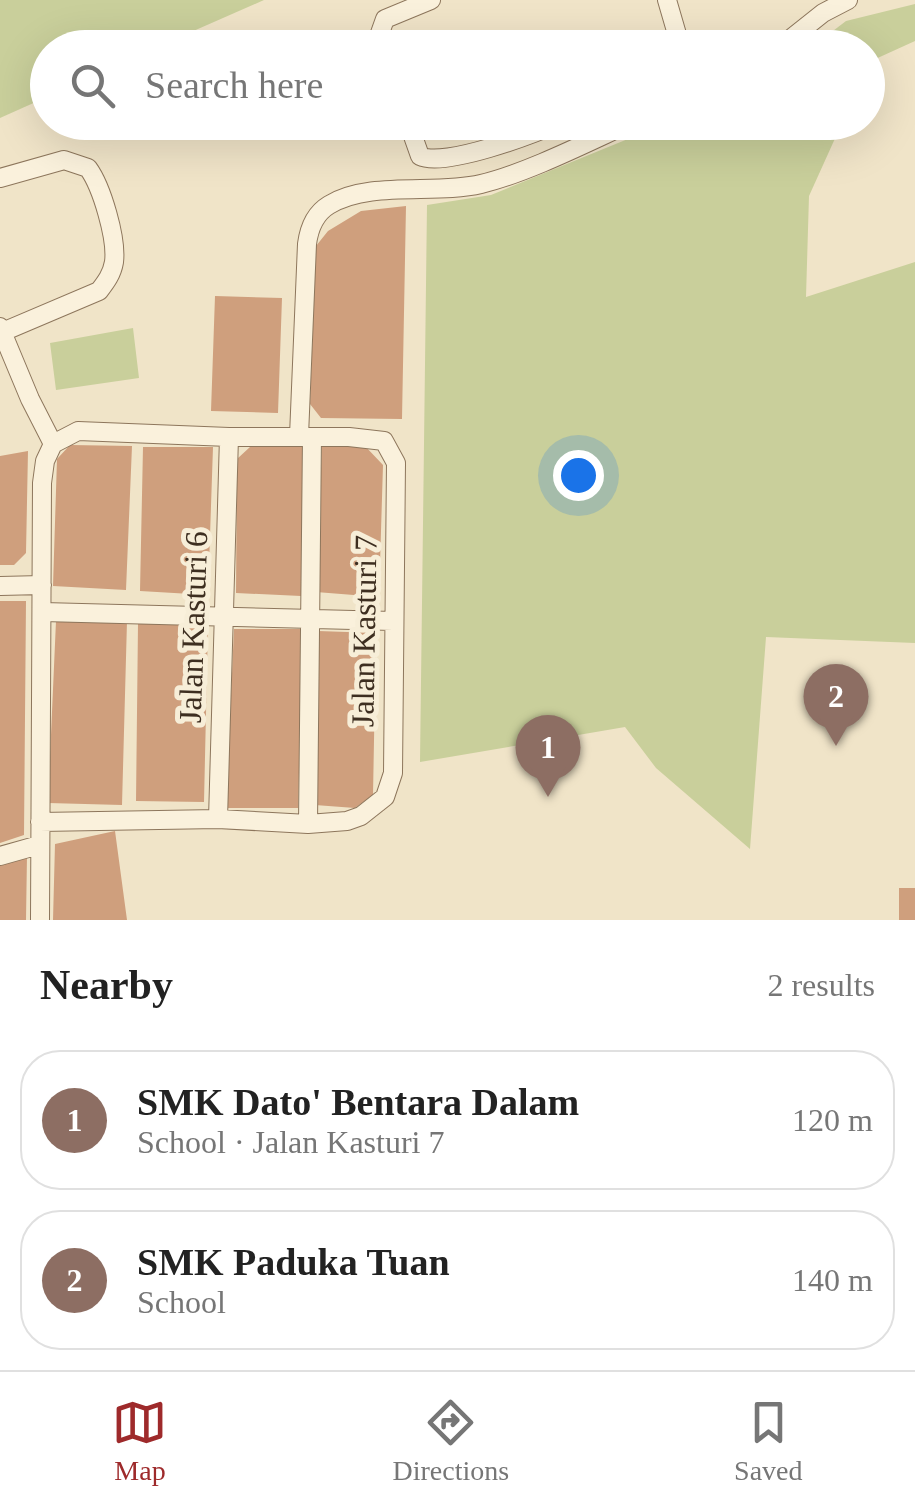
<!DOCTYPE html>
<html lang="en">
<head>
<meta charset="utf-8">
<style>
  body { margin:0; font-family:Georgia,serif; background:#f2f2f2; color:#222 }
  .you { position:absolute; left:578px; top:475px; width:35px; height:35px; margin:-25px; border:8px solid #fff; border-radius:50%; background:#1a73e8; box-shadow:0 0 0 15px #1a73e833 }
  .badge { display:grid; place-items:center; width:65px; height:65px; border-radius:50%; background:#9e2a2b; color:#fff; font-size:32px; font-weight:700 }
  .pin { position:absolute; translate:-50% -82px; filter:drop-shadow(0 2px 5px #0008) }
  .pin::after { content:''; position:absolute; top:52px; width:35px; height:30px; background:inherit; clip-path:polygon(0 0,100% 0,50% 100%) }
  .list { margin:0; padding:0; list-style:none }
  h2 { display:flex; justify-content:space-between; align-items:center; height:130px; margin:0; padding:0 40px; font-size:42px }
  h2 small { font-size:32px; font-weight:400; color:#767676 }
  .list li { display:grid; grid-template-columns:65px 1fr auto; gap:30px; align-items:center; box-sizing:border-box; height:140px; margin:0 20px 20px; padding:0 20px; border:2px solid #e0e0e0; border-radius:40px }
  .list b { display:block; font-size:38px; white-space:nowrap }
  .list p { margin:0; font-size:32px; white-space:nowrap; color:#767676 }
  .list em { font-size:32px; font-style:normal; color:#767676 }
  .icon { flex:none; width:55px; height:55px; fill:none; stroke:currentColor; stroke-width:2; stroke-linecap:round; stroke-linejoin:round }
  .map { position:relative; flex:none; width:915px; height:920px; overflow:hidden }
  .search { position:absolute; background:#fff; box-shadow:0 10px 40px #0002; left:30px; right:30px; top:30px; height:110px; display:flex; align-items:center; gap:25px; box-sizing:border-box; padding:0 35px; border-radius:55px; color:#767676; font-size:38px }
  .sheet { height:450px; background:#fff }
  nav { display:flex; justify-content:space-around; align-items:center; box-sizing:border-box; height:140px; border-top:2px solid #e0e0e0; background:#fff; font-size:28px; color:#767676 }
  nav a { display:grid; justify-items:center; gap:5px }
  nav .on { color:#9e2a2b }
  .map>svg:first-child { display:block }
</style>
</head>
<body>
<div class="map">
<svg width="915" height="920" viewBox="0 0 915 920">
  <rect width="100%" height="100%" fill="#f0e4c8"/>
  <path fill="#c9cf9b" d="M 0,0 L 264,0 L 157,47 L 48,48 L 47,97 L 0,118 Z
    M 915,4 L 915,41 L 871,61 L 868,68 L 868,48 L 812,47 L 846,21 Z
    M 667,123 L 842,123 L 809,196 L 806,297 L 915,262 L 915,643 L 766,637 L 750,849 L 656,768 L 625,727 L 420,762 L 427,205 L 491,195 Z
    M 133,328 L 139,378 L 56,390 L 50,343 Z"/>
  <path fill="#cf9f7d" d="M 406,206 L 402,419 L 321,418 L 310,404 L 316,246 L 328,231 L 361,211 Z
    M 215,296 L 282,298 L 278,413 L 211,411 Z
    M 70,445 L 132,446 L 126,590 L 53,586 L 57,459 Z
    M 365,446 L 383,465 L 379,597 L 316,592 L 322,447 Z
    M 143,447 L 213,447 L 208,595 L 140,591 Z
    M 250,447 L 305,447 L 301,596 L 236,593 L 237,459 Z
    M 28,451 L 26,553 L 14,565 L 0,565 L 0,456 Z
    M 0,601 L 26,601 L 24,835 L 0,843 Z
    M 56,621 L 127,621 L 122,805 L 48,803 Z
    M 138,624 L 208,624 L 204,802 L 136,801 Z
    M 234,629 L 303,629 L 298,808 L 226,808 Z
    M 318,631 L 376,633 L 373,795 L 355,808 L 315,805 Z
    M 115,831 L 127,920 L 53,920 L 55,844 Z
    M 27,855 L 26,920 L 0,920 L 0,863 Z
    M 899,888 L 915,888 L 915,920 L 899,920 Z"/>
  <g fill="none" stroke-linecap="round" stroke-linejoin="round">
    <g stroke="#8d765c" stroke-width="20">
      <path id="minor" d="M 667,0 L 681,48
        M 385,48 L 380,33 L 385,19 L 431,0
        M 779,48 L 823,13 L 848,0
        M 408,122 L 420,156 C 444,168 534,134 560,122
        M 0,178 L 64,160 L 88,168 C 102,187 117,239 114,262 C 112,274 106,282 99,291 L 0,333
        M 0,327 L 30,399 L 53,444
        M 299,436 L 307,244 C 309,229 314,214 329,205 C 369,180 436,195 481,184 C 527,173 588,142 632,122
        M 0,586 L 42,585
        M 43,612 L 393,621
        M 218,819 L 229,437
        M 308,824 L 312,437
        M 0,856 L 39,845
        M 40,920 L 42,483 L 45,461 L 53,444 L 78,431 L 229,437 L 349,437 L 384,441 L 396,463 L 393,773 L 385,797 L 361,816 L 347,821 L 308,824 L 218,819 L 40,822"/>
    </g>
    <use href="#minor" stroke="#faf1dc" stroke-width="18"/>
  </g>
  <g text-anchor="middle" stroke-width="10" stroke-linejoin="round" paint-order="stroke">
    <g font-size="32" fill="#3d2e20" stroke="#f7eed8">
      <text transform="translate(193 627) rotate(-88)" y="11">Jalan Kasturi 6</text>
      <text transform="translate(364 631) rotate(-89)" y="11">Jalan Kasturi 7</text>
    </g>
  </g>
</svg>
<div class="you"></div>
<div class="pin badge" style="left:548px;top:797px;background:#8d6e63">1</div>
<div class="pin badge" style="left:836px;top:746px;background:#8d6e63">2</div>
<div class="search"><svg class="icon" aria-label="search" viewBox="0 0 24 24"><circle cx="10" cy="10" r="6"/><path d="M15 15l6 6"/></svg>Search here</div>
</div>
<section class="sheet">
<h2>Nearby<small>2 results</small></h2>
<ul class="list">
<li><span class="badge" style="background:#8d6e63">1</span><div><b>SMK Dato' Bentara Dalam</b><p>School · Jalan Kasturi 7</p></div><em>120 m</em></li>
<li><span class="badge" style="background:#8d6e63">2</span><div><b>SMK Paduka Tuan</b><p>School</p></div><em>140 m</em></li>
</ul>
</section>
<nav>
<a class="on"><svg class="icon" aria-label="map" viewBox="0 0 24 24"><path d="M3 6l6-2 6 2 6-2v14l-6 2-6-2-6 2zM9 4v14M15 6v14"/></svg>Map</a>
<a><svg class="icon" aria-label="directions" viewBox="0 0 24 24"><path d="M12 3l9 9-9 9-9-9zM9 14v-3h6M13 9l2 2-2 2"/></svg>Directions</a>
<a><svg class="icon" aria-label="saved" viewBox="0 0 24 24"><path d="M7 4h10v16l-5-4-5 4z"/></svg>Saved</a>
</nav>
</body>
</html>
